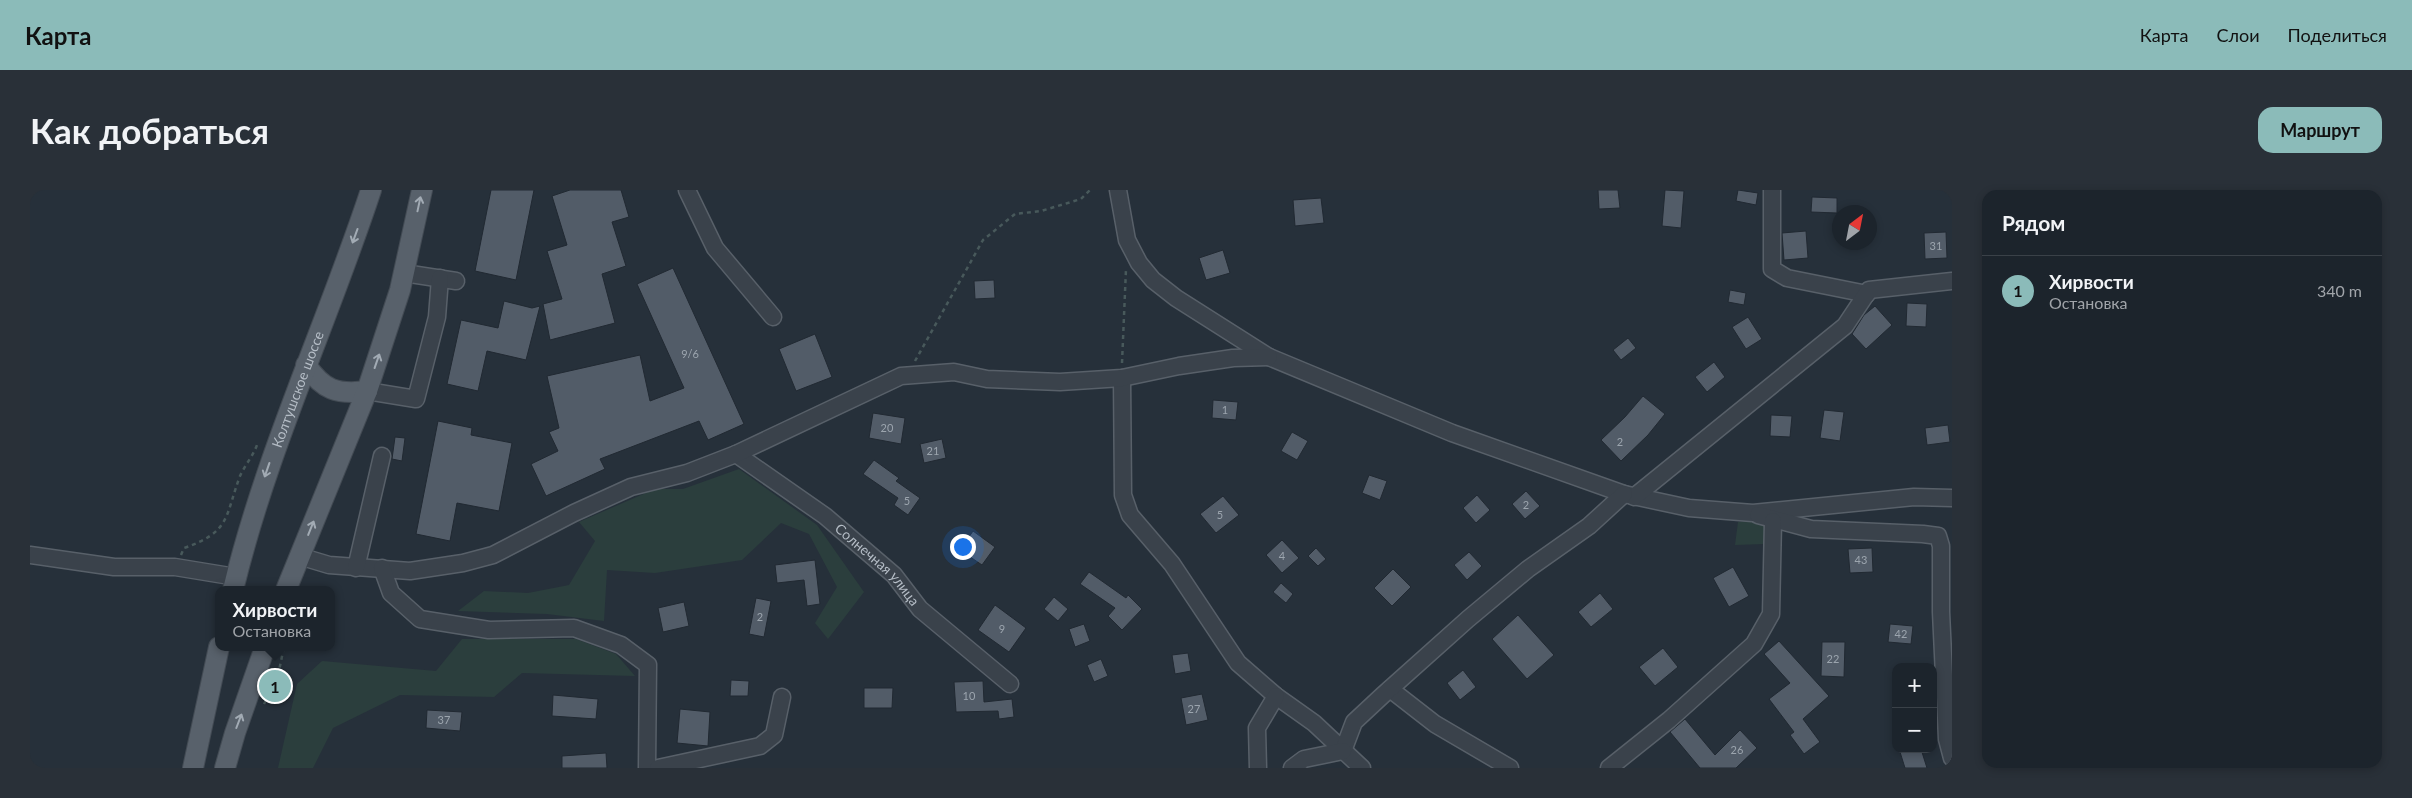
<!DOCTYPE html>
<html lang="ru">
<head>
<meta charset="utf-8">
<style>
  body { margin:0; font-family:Lato,sans-serif; background:#293038; color:#f1f3f6 }
  .controls { position:absolute; right:15px; bottom:15px; display:grid; overflow:hidden; border-radius:10px; box-shadow:0 2px 8px #0003 }
  .controls button { width:45px; height:45px; display:grid; place-items:center; padding:0; border:0; border-bottom:1px solid #3a4148; background:#1c242c; color:#f1f3f6; font:25px sans-serif }
  .compass { position:absolute; left:1802px; top:15px; width:45px; height:45px; border-radius:50%; background:#1c242c; box-shadow:0 2px 8px #0003; rotate:32deg }
  .you { position:absolute; left:932px; top:356px; width:18px; height:18px; margin:-12px; border:4px solid #fff; border-radius:50%; background:#1a73e8; box-shadow:0 0 0 8px #1a73e833 }
  .badge { display:grid; place-items:center; width:32px; height:32px; border-radius:50%; background:#8bbbb9; color:#111; font-size:16px; font-weight:700 }
  .pin { position:absolute; translate:-50% -50%; border:2px solid #fff; box-shadow:0 1px 5px #0006 }
  .popup { position:absolute; left:185px; top:396px; width:120px; height:65px; box-sizing:border-box; display:grid; place-content:center; border-radius:10px; background:#1c242c; filter:drop-shadow(0 1px 4px #0005); font-size:16px; white-space:nowrap; color:#a0a4a9 }
  .popup b { font-size:19px; color:#f1f3f6 }
  .popup::after { content:''; position:absolute; left:50%; top:100%; margin-left:-10px; border:10px solid transparent; border-top-color:#1c242c }
  .list { margin:0; padding:0; list-style:none }
  h2 { display:flex; justify-content:space-between; align-items:center; height:65px; margin:0; padding:0 20px; font-size:21px }
  h2 small { font-size:16px; font-weight:400; color:#a0a4a9 }
  .list li { display:grid; grid-template-columns:32px 1fr auto; gap:15px; align-items:center; box-sizing:border-box; height:70px; padding:0 20px; border-top:1px solid #3a4148 }
  .list b { display:block; font-size:19px; white-space:nowrap }
  .list p { margin:0; font-size:16px; white-space:nowrap; color:#a0a4a9 }
  .list em { font-size:16px; font-style:normal; color:#a0a4a9 }
  .map { position:relative; flex:none; width:1922px; height:578px; overflow:hidden; border-radius:15px }
  header { display:flex; align-items:center; gap:30px; box-sizing:border-box; height:70px; padding:0 25px; background:#8bbbb9; color:#111 }
  header strong { font-size:24px }
  nav { display:flex; gap:28px; margin-inline-start:auto; font-size:18px }
  .intro { display:flex; align-items:center; justify-content:space-between; box-sizing:border-box; height:120px; padding:0 30px }
  h1 { margin:0; font-size:35px }
  .button { padding:12px 22px; border-radius:15px; background:#8bbbb9; color:#111; font-size:18px; font-weight:700 }
  main { display:flex; gap:30px; padding:0 30px }
  aside { flex:1; background:#1c242c; border-radius:15px; box-shadow:0 2px 8px #0003 }
  .map>svg:first-child { display:block }
</style>
</head>
<body>
<header>
<strong>Карта</strong>
<nav><a>Карта</a><a>Слои</a><a>Поделиться</a></nav>
</header>
<div class="intro"><h1>Как добраться</h1><a class="button">Маршрут</a></div>
<main>
<div class="map">
<svg width="1922" height="578" viewBox="0 0 1922 578">
  <rect width="100%" height="100%" fill="#26303a"/>
  <path fill="#2b3e3d" d="M 709,279 L 787,335 L 834,402 L 798,449 L 785,433 L 807,397 L 779,344 L 751,333 L 712,370 L 625,383 L 577,380 L 574,431 L 517,424 L 428,421 L 454,401 L 498,403 L 539,395 L 565,351 L 549,332 L 625,299 L 653,299 Z
    M 1717,331 L 1734,335 L 1734,354 L 1705,355 L 1708,332 Z
    M 432,449 L 546,449 L 586,464 L 605,486 L 492,483 L 464,507 L 370,505 L 303,538 L 283,578 L 248,578 L 267,494 L 292,471 L 406,481 Z"/>
  <path fill="#525c68" stroke="#212932" d="M 461,0 L 504,0 L 486,90 L 445,81 Z
    M 540,0 L 591,0 L 599,27 L 582,32 L 596,76 L 572,84 L 585,133 L 520,150 L 513,114 L 532,109 L 517,61 L 537,55 L 522,6 Z
    M 1568,0 L 1588,0 L 1590,18 L 1569,19 Z
    M 1635,0 L 1654,1 L 1651,38 L 1632,36 Z
    M 1708,0 L 1728,3 L 1726,15 L 1706,11 Z
    M 1782,7 L 1807,8 L 1807,23 L 1781,22 Z
    M 1291,8 L 1294,33 L 1265,36 L 1263,10 Z
    M 1776,41 L 1778,68 L 1754,70 L 1752,43 Z
    M 1916,42 L 1917,68 L 1895,69 L 1894,43 Z
    M 1193,60 L 1200,83 L 1176,90 L 1169,68 Z
    M 643,78 L 714,234 L 678,250 L 669,231 L 570,269 L 575,279 L 516,306 L 501,274 L 528,261 L 519,242 L 529,238 L 517,186 L 610,165 L 620,211 L 654,198 L 607,94 Z
    M 964,90 L 965,108 L 945,109 L 944,91 Z
    M 1700,100 L 1716,103 L 1714,115 L 1698,112 Z
    M 474,111 L 502,118 L 510,116 L 496,170 L 457,161 L 448,201 L 417,194 L 431,130 L 468,138 Z
    M 1877,113 L 1897,114 L 1896,137 L 1876,136 Z
    M 1845,116 L 1862,135 L 1836,159 L 1822,144 L 1834,125 Z
    M 1718,127 L 1732,149 L 1716,159 L 1702,137 Z
    M 785,144 L 802,187 L 766,201 L 749,159 Z
    M 1598,148 L 1606,158 L 1591,170 L 1583,160 Z
    M 1684,172 L 1695,187 L 1677,202 L 1665,187 Z
    M 1613,206 L 1635,224 L 1618,245 L 1591,271 L 1571,250 L 1595,227 Z
    M 1183,210 L 1208,212 L 1206,230 L 1182,228 Z
    M 1794,220 L 1814,222 L 1810,251 L 1790,248 Z
    M 843,223 L 875,228 L 871,254 L 839,248 Z
    M 1741,225 L 1762,226 L 1760,247 L 1740,246 Z
    M 408,231 L 442,238 L 441,245 L 482,253 L 469,321 L 427,313 L 420,351 L 386,344 Z
    M 1918,235 L 1920,252 L 1897,255 L 1895,238 Z
    M 1262,242 L 1278,251 L 1267,270 L 1251,261 Z
    M 365,247 L 375,248 L 372,271 L 362,269 Z
    M 912,249 L 916,268 L 894,273 L 890,254 Z
    M 844,270 L 869,288 L 866,291 L 890,308 L 878,325 L 864,315 L 868,308 L 833,284 Z
    M 1339,285 L 1357,291 L 1350,310 L 1332,303 Z
    M 1496,301 L 1510,316 L 1495,329 L 1482,314 Z
    M 1447,305 L 1460,320 L 1446,333 L 1433,318 Z
    M 1193,306 L 1209,325 L 1186,343 L 1170,324 Z
    M 943,341 L 965,357 L 952,375 L 930,360 Z
    M 1252,350 L 1269,368 L 1252,383 L 1236,365 Z
    M 1286,358 L 1296,369 L 1288,376 L 1278,366 Z
    M 1842,358 L 1843,382 L 1820,383 L 1818,359 Z
    M 1439,362 L 1452,376 L 1437,390 L 1424,375 Z
    M 785,370 L 790,414 L 777,416 L 774,390 L 747,393 L 745,375 Z
    M 1703,377 L 1719,406 L 1699,417 L 1683,388 Z
    M 1363,379 L 1381,397 L 1362,416 L 1344,398 Z
    M 1059,382 L 1096,408 L 1098,405 L 1112,419 L 1092,440 L 1078,426 L 1085,418 L 1050,394 Z
    M 1251,393 L 1263,404 L 1256,413 L 1243,402 Z
    M 1570,403 L 1583,419 L 1561,437 L 1548,422 Z
    M 1024,407 L 1038,419 L 1028,431 L 1014,419 Z
    M 726,408 L 741,411 L 734,447 L 719,444 Z
    M 654,412 L 659,436 L 633,442 L 628,418 Z
    M 965,415 L 996,438 L 979,462 L 948,440 Z
    M 1488,425 L 1524,465 L 1497,489 L 1462,449 Z
    M 1054,434 L 1060,451 L 1045,457 L 1039,439 Z
    M 1860,434 L 1883,436 L 1881,454 L 1858,452 Z
    M 1749,451 L 1799,506 L 1773,529 L 1790,552 L 1774,564 L 1760,545 L 1764,542 L 1739,509 L 1760,493 L 1734,464 Z
    M 1792,452 L 1815,452 L 1814,487 L 1791,486 Z
    M 1633,458 L 1648,477 L 1625,496 L 1609,477 Z
    M 1158,463 L 1161,481 L 1145,484 L 1142,465 Z
    M 1071,469 L 1078,486 L 1064,492 L 1057,475 Z
    M 1433,480 L 1446,497 L 1430,510 L 1417,493 Z
    M 701,490 L 719,491 L 718,506 L 700,506 Z
    M 953,491 L 954,512 L 982,509 L 984,527 L 969,529 L 968,521 L 926,522 L 924,492 Z
    M 834,498 L 863,498 L 862,518 L 834,518 Z
    M 1172,504 L 1178,530 L 1156,535 L 1151,508 Z
    M 523,505 L 568,509 L 566,529 L 522,526 Z
    M 650,519 L 680,522 L 678,556 L 647,553 Z
    M 397,520 L 432,522 L 430,541 L 396,538 Z
    M 1655,529 L 1685,565 L 1710,540 L 1727,558 L 1706,578 L 1670,578 L 1640,542 Z
    M 1882,559 L 1891,559 L 1897,578 L 1875,578 L 1870,562 Z
    M 576,563 L 577,578 L 532,578 L 532,566 Z"/>
  <g fill="none" stroke-linecap="round" stroke-linejoin="round">
    <g stroke="#586069" stroke-width="19">
      <g id="minor">
        <path d="M 657,0 L 685,58 L 743,127"/>
        <path d="M 1088,0 L 1097,50 L 1109,73 L 1123,90 L 1146,108 L 1239,167 L 1422,243 L 1594,304 L 1659,318 L 1723,323 L 1884,307 L 1922,308"/>
        <path d="M 1742,0 L 1742,79 L 1757,88 L 1837,104"/>
        <path d="M 374,83 L 426,91"/>
        <path d="M 1092,188 L 1093,305 L 1100,325 L 1142,374 L 1208,473 L 1246,506 L 1284,533 L 1332,578"/>
        <path d="M 337,201 L 386,209 L 407,127 L 410,88"/>
        <path id="s1" d="M 706,264 L 795,326 L 864,385 L 890,419 L 980,494"/>
        <path d="M 1604,307 L 1815,136 L 1839,100 L 1922,91"/>
        <path d="M 1728,325 L 1781,339 L 1893,344 L 1908,346 L 1911,356 L 1911,422 L 1917,549 L 1922,568"/>
        <path d="M 0,365 L 84,377 L 145,377 L 206,387"/>
        <path d="M 269,366 L 299,375 L 380,381 L 433,373 L 463,365 L 544,323 L 601,297 L 657,283 L 706,264 L 871,186 L 924,182 L 957,189 L 1030,192 L 1092,188 L 1149,176 L 1203,168 L 1239,167"/>
        <path d="M 326,378 L 352,266"/>
        <path d="M 352,378 L 361,403 L 390,429 L 459,440 L 544,438 L 591,455 L 618,475 L 617,578"/>
        <path d="M 1360,499 L 1405,534 L 1480,578"/>
        <path d="M 1313,561 L 1324,532 L 1353,505 L 1438,429 L 1498,379 L 1559,336 L 1594,304"/>
        <path d="M 628,578 L 730,556 L 744,545 L 752,507"/>
        <path d="M 1228,578 L 1227,538 L 1246,506"/>
        <path d="M 1262,578 L 1274,569 L 1313,561"/>
        <path d="M 1579,578 L 1639,530 L 1724,454 L 1741,424 L 1743,331"/>
      </g>
    </g>
    <g stroke="#434b54" stroke-width="22">
      <g id="major">
        <path d="M 276,175 C 293,200 307,205 337,201"/>
        <path id="s2" d="M 203,400 C 236,262 297,134 341,0"/>
        <path d="M 256,400 L 337,201 L 370,100 L 392,0"/>
        <path d="M 163,578 L 189,457"/>
        <path d="M 195,578 L 205,543 L 235,457"/>
      </g>
    </g>
    <path stroke="#48595b" stroke-width="2.5" stroke-dasharray="4 4" stroke-linecap="butt" d="M 885,171 L 953,50 L 985,24 L 1011,21 L 1051,9 L 1060,0
      M 1092,173 L 1096,79
      M 151,365 L 154,358 C 201,342 195,326 210,286 C 215,275 223,266 227,255
      M 234,514 L 247,490 L 254,457"/>
    <use href="#minor" stroke="#3a424b" stroke-width="16"/>
    <use href="#major" stroke="#58616b" stroke-width="20"/>
  </g>
  <defs><path id="oneway-shaft" d="M-6 0H5M1.5-3L5.5 0L1.5 3" fill="none" stroke-width="1.6" stroke-linecap="round" stroke-linejoin="round" transform="scale(1.25)"/></defs>
  <g stroke="#a2abb4">
    <use href="#oneway-shaft" transform="translate(389 14) rotate(-78)"/>
    <use href="#oneway-shaft" transform="translate(325 46) rotate(110)"/>
    <use href="#oneway-shaft" transform="translate(347 171) rotate(-71)"/>
    <use href="#oneway-shaft" transform="translate(237 280) rotate(109)"/>
    <use href="#oneway-shaft" transform="translate(281 338) rotate(-68)"/>
    <use href="#oneway-shaft" transform="translate(209 531) rotate(-69)"/>
  </g>
  <g text-anchor="middle" stroke-width="4.5" stroke-linejoin="round" paint-order="stroke">
    <g font-size="11" fill="#9ca5ae">
      <text x="1906" y="60">31</text>
      <text x="660" y="168">9/6</text>
      <text x="1195" y="224">1</text>
      <text x="857" y="242">20</text>
      <text x="1590" y="256">2</text>
      <text x="903" y="265">21</text>
      <text x="877" y="315">5</text>
      <text x="1496" y="319">2</text>
      <text x="1190" y="329">5</text>
      <text x="1252" y="370">4</text>
      <text x="1831" y="374">43</text>
      <text x="730" y="431">2</text>
      <text x="972" y="443">9</text>
      <text x="1871" y="448">42</text>
      <text x="1803" y="473">22</text>
      <text x="939" y="510">10</text>
      <text x="1164" y="523">27</text>
      <text x="414" y="534">37</text>
      <text x="1707" y="564">26</text>
    </g>
    <g font-size="14" fill="#b5bdc6" stroke="#1f2730">
      <text dy="5" stroke="none"><textPath href="#s2" startOffset="211">Колтушское шоссе</textPath></text>
      <text dy="5" stroke="none"><textPath href="#s1" startOffset="180">Солнечная улица</textPath></text>
    </g>
  </g>
</svg>
<div class="controls">
<button>+</button>
<button>−</button>
</div>
<svg class="compass" viewBox="-18 -18 36 36"><path d="M0-13l5 13h-10z" fill="#e53935"/><path d="M0 13l5-13h-10z" fill="#a0a4a9"/></svg>
<div class="you"></div>
<div class="pin badge" style="left:245px;top:496px">1</div>
<div class="popup"><b>Хирвости</b>Остановка</div>
</div>
<aside>
<h2>Рядом<small></small></h2>
<ul class="list">
<li><span class="badge">1</span><div><b>Хирвости</b><p>Остановка</p></div><em>340 m</em></li>
</ul>
</aside>
</main>
</body>
</html>
